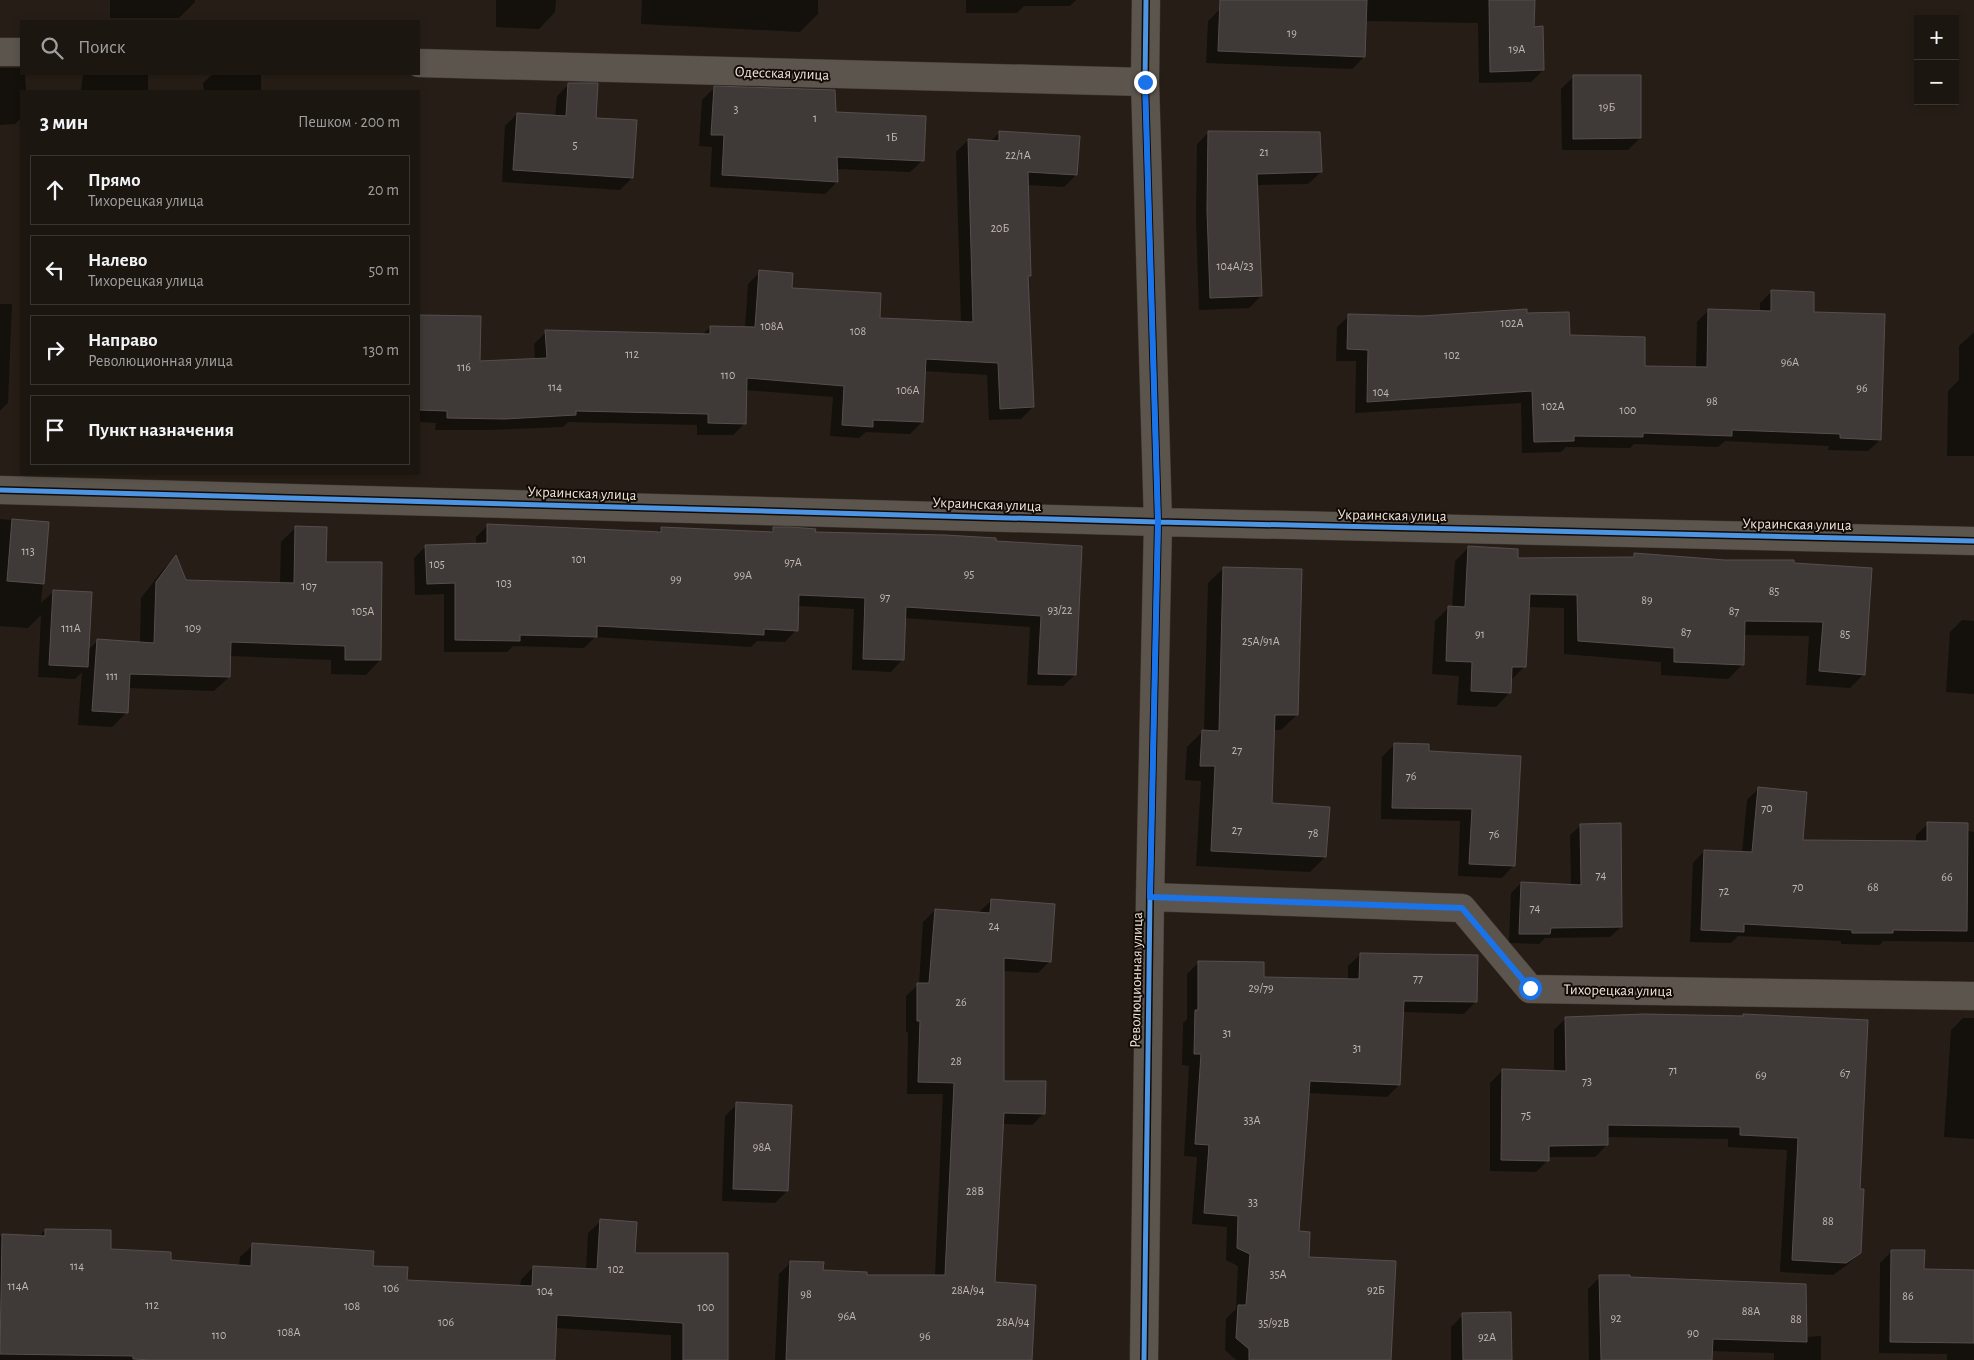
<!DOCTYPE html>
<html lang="ru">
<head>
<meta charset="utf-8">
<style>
  body { margin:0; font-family:"Alegreya Sans",sans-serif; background:#251f19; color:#f1f3f6 }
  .controls { position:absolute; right:15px; top:15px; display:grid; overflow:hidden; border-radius:0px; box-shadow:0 2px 8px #0003 }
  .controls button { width:45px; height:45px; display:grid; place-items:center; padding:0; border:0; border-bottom:1px solid #3a3530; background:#1c1610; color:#f1f3f6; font:25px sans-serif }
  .stop { position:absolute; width:15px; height:15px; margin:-11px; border:4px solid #1a73e8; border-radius:50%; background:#fff }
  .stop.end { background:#1a73e8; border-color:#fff; box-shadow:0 1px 5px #0008 }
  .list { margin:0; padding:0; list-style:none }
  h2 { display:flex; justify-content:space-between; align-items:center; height:65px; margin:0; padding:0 20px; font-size:21px }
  h2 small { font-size:16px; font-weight:400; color:#a09f9f }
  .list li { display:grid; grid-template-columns:32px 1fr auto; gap:15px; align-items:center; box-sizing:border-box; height:70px; margin:0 10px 10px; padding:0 10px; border:1px solid #3a3530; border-radius:0px }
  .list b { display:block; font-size:19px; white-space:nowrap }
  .list p { margin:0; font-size:16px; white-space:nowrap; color:#a09f9f }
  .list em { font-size:16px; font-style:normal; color:#a09f9f }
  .icon { flex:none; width:28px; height:28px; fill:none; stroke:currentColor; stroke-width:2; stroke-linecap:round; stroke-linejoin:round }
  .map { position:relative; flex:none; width:1974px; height:1360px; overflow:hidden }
  .search { position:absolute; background:#1c1610; box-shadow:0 2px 8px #0003; left:20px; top:20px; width:400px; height:55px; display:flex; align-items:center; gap:12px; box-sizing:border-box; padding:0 18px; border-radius:0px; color:#a09f9f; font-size:19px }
  .panel { position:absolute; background:#1c1610; box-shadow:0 2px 8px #0003; left:20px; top:90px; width:400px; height:385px; border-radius:0px }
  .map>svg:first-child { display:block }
</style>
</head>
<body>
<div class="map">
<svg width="1974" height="1360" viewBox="0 0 1974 1360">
  <rect width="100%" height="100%" fill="#261e16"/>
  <path fill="#0007" d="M 110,0 L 195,0 L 195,2 L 179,18 L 110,18 Z
    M 496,0 L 556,0 L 555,12 L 539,29 L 496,27 Z
    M 642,0 L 818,0 L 818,14 L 800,32 L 641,24 Z
    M 966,0 L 1076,0 L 1070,6 L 1024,6 L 1017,13 L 966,13 Z
    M 1255,0 L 1534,0 L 1532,28 L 1543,70 L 1531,82 L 1479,83 L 1478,23 L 1365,21 L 1364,57 L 1352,69 L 1206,63 L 1208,21 L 1220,9 Z
    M 0,68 L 21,68 L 21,74 L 25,74 L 26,91 L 21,91 L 21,118 L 15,124 L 0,125 Z
    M 83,74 L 148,74 L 148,91 L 81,91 Z
    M 213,74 L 261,74 L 261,91 L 204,91 L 203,83 Z
    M 1573,77 L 1640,138 L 1628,150 L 1562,150 L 1561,89 Z
    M 569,84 L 595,119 L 632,178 L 620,190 L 502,182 L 505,126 L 517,114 L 555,117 L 557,96 Z
    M 714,88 L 834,113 L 923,160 L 910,172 L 836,169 L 837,182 L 825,194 L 710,187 L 712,147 L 699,146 L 702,100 Z
    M 1000,132 L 1076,175 L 1064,187 L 1028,185 L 1030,276 L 1027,279 L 1033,407 L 1021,419 L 989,420 L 987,375 L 924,371 L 922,422 L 910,434 L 866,432 L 859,438 L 830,436 L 833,397 L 745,390 L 745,423 L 733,435 L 697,435 L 697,425 L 568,422 L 563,427 L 492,430 L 435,430 L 436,423 L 419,422 L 419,316 L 479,317 L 479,363 L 535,360 L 534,344 L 546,332 L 702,335 L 710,327 L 745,328 L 748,284 L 760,272 L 791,289 L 878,319 L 961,323 L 956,152 L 968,140 L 990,142 Z
    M 1209,132 L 1321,172 L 1308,184 L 1257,185 L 1261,296 L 1249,308 L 1199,310 L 1196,219 L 1197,144 Z
    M 1772,291 L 1812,313 L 1880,440 L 1868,451 L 1828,450 L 1829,446 L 1725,441 L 1718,447 L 1634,444 L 1630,448 L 1566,447 L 1561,452 L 1522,453 L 1521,403 L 1355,413 L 1356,361 L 1336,361 L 1337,327 L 1349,316 L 1422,318 L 1526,315 L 1569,336 L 1643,368 L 1696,368 L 1697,322 L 1709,310 L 1760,311 L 1760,303 Z
    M 0,304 L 12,304 L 8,403 L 0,411 Z
    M 1974,332 L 1974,456 L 1947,456 L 1948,391 L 1959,380 L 1959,346 Z
    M 0,519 L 48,523 L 41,603 L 54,591 L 88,650 L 98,640 L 140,643 L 141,598 L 162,571 L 175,557 L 185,582 L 280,584 L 281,542 L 296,527 L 324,563 L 380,660 L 366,675 L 331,674 L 331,660 L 229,656 L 229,677 L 214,691 L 128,688 L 127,712 L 112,727 L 78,725 L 82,672 L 75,679 L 38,677 L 41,615 L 28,628 L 0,626 Z
    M 487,526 L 656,533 L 661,528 L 770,533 L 774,528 L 814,533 L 1080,547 L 1075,675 L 1063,686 L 1027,685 L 1030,627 L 904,618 L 902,660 L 891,672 L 852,670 L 854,609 L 798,606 L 796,630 L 785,642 L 757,641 L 751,647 L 595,637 L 584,648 L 513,646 L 507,652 L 444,652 L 444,594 L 415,595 L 414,558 L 426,546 L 476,545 L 476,537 Z
    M 1469,547 L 1516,560 L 1631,558 L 1635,554 L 1725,561 L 1793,562 L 1864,674 L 1850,688 L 1806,685 L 1809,636 L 1743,635 L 1742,665 L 1728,679 L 1661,675 L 1661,662 L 1564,654 L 1564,608 L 1528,607 L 1525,666 L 1510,681 L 1509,693 L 1496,707 L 1457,705 L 1459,676 L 1432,674 L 1435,621 L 1449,607 L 1452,608 L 1455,561 Z
    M 1224,568 L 1297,715 L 1281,730 L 1273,730 L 1271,804 L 1325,857 L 1310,872 L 1196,866 L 1201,781 L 1185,780 L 1187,747 L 1202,732 L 1204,732 L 1208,583 Z
    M 1962,620 L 1974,621 L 1974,694 L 1946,692 L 1950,632 Z
    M 1394,745 L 1428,753 L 1520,757 L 1514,865 L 1502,878 L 1458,876 L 1460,821 L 1381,819 L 1382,757 Z
    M 1759,788 L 1802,841 L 1916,842 L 1916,835 L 1928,824 L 1974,832 L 1974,942 L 1883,941 L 1880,945 L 1841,944 L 1841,941 L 1738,936 L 1731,943 L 1690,942 L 1693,863 L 1704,851 L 1742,853 L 1747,800 Z
    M 1581,825 L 1621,927 L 1610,937 L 1545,938 L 1539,944 L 1509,943 L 1511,893 L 1521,883 L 1571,885 L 1570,835 Z
    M 991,901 L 1050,961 L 1038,973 L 1003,971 L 1002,1082 L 1044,1113 L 1032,1125 L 1002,1124 L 994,1284 L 1031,1360 L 775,1360 L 779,1274 L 791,1262 L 822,1271 L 866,1276 L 935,1276 L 943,1094 L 907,1094 L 908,1032 L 906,1032 L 906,996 L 919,984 L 923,922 L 935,910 L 979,912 Z
    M 1361,954 L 1476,1001 L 1464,1014 L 1403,1012 L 1399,1085 L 1387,1097 L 1308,1093 L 1298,1233 L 1307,1258 L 1389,1360 L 1236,1360 L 1225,1350 L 1226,1319 L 1236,1309 L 1238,1266 L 1226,1260 L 1227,1227 L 1192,1224 L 1197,1157 L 1184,1156 L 1189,1066 L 1182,1065 L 1183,1023 L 1187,1019 L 1187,974 L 1199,962 L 1263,979 L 1348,980 L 1348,966 Z
    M 1566,1018 L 1742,1018 L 1859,1190 L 1860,1253 L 1847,1265 L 1833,1275 L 1780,1272 L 1787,1150 L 1728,1147 L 1728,1139 L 1607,1137 L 1607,1145 L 1595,1157 L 1548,1157 L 1548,1160 L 1536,1172 L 1490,1171 L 1490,1083 L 1503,1070 L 1554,1072 L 1554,1030 Z
    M 1963,1018 L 1974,1018 L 1974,1139 L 1944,1137 L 1951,1030 Z
    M 737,1104 L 787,1191 L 775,1203 L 722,1201 L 725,1116 Z
    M 601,1221 L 634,1254 L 727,1360 L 671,1360 L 671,1335 L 555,1328 L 553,1360 L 0,1360 L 0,1236 L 39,1237 L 45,1230 L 109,1250 L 170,1261 L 239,1266 L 240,1257 L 253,1245 L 371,1267 L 406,1281 L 520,1287 L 521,1280 L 533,1267 L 586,1270 L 588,1233 Z
    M 1892,1251 L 1923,1270 L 1974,1271 L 1974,1360 L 1947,1360 L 1947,1354 L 1879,1353 L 1880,1263 Z
    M 1600,1277 L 1805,1337 L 1821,1336 L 1821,1360 L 1774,1360 L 1774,1353 L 1711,1351 L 1711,1360 L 1589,1360 L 1588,1289 Z
    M 1463,1315 L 1511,1360 L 1451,1360 L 1451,1327 Z"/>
  <path fill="#3f3938" stroke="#564e4e" d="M 1220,0 L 1367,0 L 1365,57 L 1218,51 Z
    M 1489,0 L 1535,0 L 1534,27 L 1543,26 L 1544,70 L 1490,72 Z
    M 1573,75 L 1641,75 L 1641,138 L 1573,139 Z
    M 568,83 L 598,83 L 596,118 L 637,120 L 633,178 L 513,170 L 517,113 L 566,116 Z
    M 714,86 L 835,90 L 836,112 L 926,116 L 924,161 L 837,157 L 838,182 L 722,175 L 724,135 L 711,135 Z
    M 999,131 L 1080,136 L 1077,175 L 1028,172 L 1031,276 L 1028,276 L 1034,407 L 1000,409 L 998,363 L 926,359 L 923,422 L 873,420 L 873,427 L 842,425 L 844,386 L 747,378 L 746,424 L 708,423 L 708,414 L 576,411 L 576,415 L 505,419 L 447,418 L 447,411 L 419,410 L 419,315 L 481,316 L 480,361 L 547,358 L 545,330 L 710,334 L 710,326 L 755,327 L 759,270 L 793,273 L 792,288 L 881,293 L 880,318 L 973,322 L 968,139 L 999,141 Z
    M 1208,131 L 1320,132 L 1322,172 L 1257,174 L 1262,296 L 1210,298 L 1207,210 Z
    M 1771,290 L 1814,292 L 1814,312 L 1885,314 L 1881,440 L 1840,438 L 1840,434 L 1732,430 L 1732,436 L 1643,433 L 1643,437 L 1574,436 L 1574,441 L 1534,442 L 1532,391 L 1367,402 L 1368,350 L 1347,349 L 1348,314 L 1422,316 L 1527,309 L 1527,313 L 1569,312 L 1570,335 L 1645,337 L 1645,366 L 1707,367 L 1708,309 L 1771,311 Z
    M 12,519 L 49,522 L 44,584 L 7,581 Z
    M 487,524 L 661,532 L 661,527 L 773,532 L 773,527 L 791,527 L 816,529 L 815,532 L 945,535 L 996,538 L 996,541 L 1082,546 L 1076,675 L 1038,674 L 1041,616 L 906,607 L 904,660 L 863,659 L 865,598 L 799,595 L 798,631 L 764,629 L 764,635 L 597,626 L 597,637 L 520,635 L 520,641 L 455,640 L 455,583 L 427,584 L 425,545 L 487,543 Z
    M 295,526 L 327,527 L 326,562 L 382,562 L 381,660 L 345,660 L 345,646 L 231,642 L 230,677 L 130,674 L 128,713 L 92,711 L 97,639 L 154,643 L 156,582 L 176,555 L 186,580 L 294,583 Z
    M 1468,546 L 1518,549 L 1518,558 L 1634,557 L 1634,553 L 1725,560 L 1794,560 L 1794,563 L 1872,568 L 1865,675 L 1819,671 L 1823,622 L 1745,621 L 1744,665 L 1674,662 L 1674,648 L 1578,641 L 1577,595 L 1530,594 L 1526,667 L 1512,667 L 1511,693 L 1471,691 L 1472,662 L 1446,661 L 1448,606 L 1465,607 Z
    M 1223,567 L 1302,569 L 1298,715 L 1275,715 L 1272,803 L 1330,807 L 1326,857 L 1211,851 L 1215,766 L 1200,766 L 1202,730 L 1219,731 Z
    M 53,590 L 92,592 L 88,667 L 49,665 Z
    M 1394,743 L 1429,744 L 1429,751 L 1521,756 L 1515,866 L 1469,864 L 1472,809 L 1392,808 Z
    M 1758,787 L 1807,792 L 1803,840 L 1927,841 L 1927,822 L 1968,823 L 1967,931 L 1893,930 L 1893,933 L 1852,933 L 1852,930 L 1744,924 L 1744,932 L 1701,930 L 1704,850 L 1752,852 Z
    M 1621,823 L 1622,927 L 1551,928 L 1550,934 L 1519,934 L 1521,882 L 1581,885 L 1580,824 Z
    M 991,899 L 1055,904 L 1051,962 L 1004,958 L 1004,1081 L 1046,1081 L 1045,1114 L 1004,1113 L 995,1282 L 1036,1285 L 1032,1360 L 786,1360 L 790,1261 L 824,1262 L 823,1270 L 867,1272 L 867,1275 L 945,1275 L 954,1083 L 918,1082 L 920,1021 L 917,1021 L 917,983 L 929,983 L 935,909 L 990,913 Z
    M 1360,953 L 1478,955 L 1477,1002 L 1404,1001 L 1400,1085 L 1310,1081 L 1299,1231 L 1310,1232 L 1309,1257 L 1396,1261 L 1391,1360 L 1249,1360 L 1249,1349 L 1236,1338 L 1238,1305 L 1246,1305 L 1250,1254 L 1237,1248 L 1238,1216 L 1204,1213 L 1209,1145 L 1195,1144 L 1201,1054 L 1194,1054 L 1195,1010 L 1198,1010 L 1198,961 L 1264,962 L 1264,977 L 1359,979 Z
    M 1644,1014 L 1743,1016 L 1743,1014 L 1868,1020 L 1860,1189 L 1864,1189 L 1861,1253 L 1846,1263 L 1792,1260 L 1798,1138 L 1740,1135 L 1740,1127 L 1608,1125 L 1608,1145 L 1549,1146 L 1549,1161 L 1501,1160 L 1502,1069 L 1566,1071 L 1565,1017 Z
    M 736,1102 L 792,1105 L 788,1191 L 733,1189 Z
    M 600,1219 L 637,1222 L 635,1253 L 728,1253 L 728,1360 L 683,1360 L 683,1323 L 557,1315 L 555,1360 L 151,1360 L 133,1359 L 133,1356 L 0,1354 L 2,1234 L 45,1236 L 45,1229 L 111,1230 L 111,1249 L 171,1252 L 171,1260 L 251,1266 L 252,1243 L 374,1251 L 373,1266 L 408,1267 L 407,1280 L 532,1286 L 533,1266 L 597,1269 Z
    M 1891,1250 L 1925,1250 L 1924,1269 L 1974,1270 L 1974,1343 L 1890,1342 Z
    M 1599,1275 L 1630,1275 L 1630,1277 L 1806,1284 L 1807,1342 L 1713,1339 L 1712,1360 L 1601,1360 Z
    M 1511,1312 L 1512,1360 L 1463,1360 L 1462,1313 Z"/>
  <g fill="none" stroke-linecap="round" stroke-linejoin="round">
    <g stroke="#403933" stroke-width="29">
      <path id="minor" d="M 0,52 L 21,52
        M 419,63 L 1145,82
        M 0,490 L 1158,522 L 1974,541
        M 1150,897 L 1462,908 L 1530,989 L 1974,996
        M 1144,1360 L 1150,897 L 1158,522 L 1145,82 L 1146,0"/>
    </g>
    <use href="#minor" stroke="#5c554e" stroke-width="28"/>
    <g stroke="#110a05" stroke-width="8">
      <path id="cycleway" d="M 0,490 L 1158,522 L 1974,541
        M 1144,1360 L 1150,897 L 1158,522 L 1145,82 L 1146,0"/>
    </g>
    <use href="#cycleway" stroke="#4d94e3" stroke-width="5"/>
  </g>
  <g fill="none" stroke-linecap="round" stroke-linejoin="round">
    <path stroke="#1a73e8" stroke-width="6" d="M 1145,82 L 1158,522 L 1150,897 L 1462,908 L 1530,988"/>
  </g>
  <g text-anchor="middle" stroke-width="4" stroke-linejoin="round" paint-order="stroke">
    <g font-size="12" fill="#c3b9b2">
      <text x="1292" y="37">19</text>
      <text x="1517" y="53">19А</text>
      <text x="1607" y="111">19Б</text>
      <text x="736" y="113">3</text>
      <text x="815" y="122">1</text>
      <text x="892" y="141">1Б</text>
      <text x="575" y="149">5</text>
      <text x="1264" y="156">21</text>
      <text x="1018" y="159">22/1А</text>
      <text x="1000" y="232">20Б</text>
      <text x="1235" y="270">104А/23</text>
      <text x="1512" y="327">102А</text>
      <text x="772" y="330">108А</text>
      <text x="858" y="335">108</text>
      <text x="632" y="358">112</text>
      <text x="1452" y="359">102</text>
      <text x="1790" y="366">96А</text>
      <text x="464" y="371">116</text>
      <text x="728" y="379">110</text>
      <text x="555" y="391">114</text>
      <text x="1862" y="392">96</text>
      <text x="908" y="394">106А</text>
      <text x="1381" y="396">104</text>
      <text x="1712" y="405">98</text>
      <text x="1553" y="410">102А</text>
      <text x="1628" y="414">100</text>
      <text x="28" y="555">113</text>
      <text x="579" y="563">101</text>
      <text x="793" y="566">97А</text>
      <text x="437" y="568">105</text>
      <text x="969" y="578">95</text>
      <text x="743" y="579">99А</text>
      <text x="676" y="583">99</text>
      <text x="504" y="587">103</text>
      <text x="309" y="590">107</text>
      <text x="1774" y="595">85</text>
      <text x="885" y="601">97</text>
      <text x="1647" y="604">89</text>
      <text x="1060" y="614">93/22</text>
      <text x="363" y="615">105А</text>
      <text x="1734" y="615">87</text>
      <text x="71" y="632">111А</text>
      <text x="193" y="632">109</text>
      <text x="1686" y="636">87</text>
      <text x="1480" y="638">91</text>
      <text x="1845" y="638">85</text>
      <text x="1261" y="645">25А/91А</text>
      <text x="112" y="680">111</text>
      <text x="1237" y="754">27</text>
      <text x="1411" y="780">76</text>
      <text x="1767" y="812">70</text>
      <text x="1237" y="834">27</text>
      <text x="1313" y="837">78</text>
      <text x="1494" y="838">76</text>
      <text x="1601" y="879">74</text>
      <text x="1947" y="881">66</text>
      <text x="1798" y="891">70</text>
      <text x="1873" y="891">68</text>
      <text x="1724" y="895">72</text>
      <text x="1535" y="912">74</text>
      <text x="994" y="930">24</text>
      <text x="1418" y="982">77</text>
      <text x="1261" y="992">29/79</text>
      <text x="961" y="1006">26</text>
      <text x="1227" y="1037">31</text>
      <text x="1357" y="1052">31</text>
      <text x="956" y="1065">28</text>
      <text x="1673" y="1074">71</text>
      <text x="1845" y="1077">67</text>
      <text x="1761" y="1079">69</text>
      <text x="1587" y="1085">73</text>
      <text x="1526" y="1119">75</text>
      <text x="1252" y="1124">33А</text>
      <text x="762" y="1151">98А</text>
      <text x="975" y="1195">28В</text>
      <text x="1253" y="1206">33</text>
      <text x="1828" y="1225">88</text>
      <text x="77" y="1270">114</text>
      <text x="616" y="1273">102</text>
      <text x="1278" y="1278">35А</text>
      <text x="18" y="1290">114А</text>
      <text x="391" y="1292">106</text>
      <text x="968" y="1294">28А/94</text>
      <text x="1376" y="1294">92Б</text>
      <text x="545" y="1295">104</text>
      <text x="806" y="1298">98</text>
      <text x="1908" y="1300">86</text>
      <text x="152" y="1309">112</text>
      <text x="352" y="1310">108</text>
      <text x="706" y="1311">100</text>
      <text x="1751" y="1315">88А</text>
      <text x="847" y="1320">96А</text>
      <text x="1616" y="1322">92</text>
      <text x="1796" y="1323">88</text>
      <text x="446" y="1326">106</text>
      <text x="1013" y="1326">28А/94</text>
      <text x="1274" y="1327">35/92В</text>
      <text x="289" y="1336">108А</text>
      <text x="1693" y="1337">90</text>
      <text x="219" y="1339">110</text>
      <text x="925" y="1340">96</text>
      <text x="1487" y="1341">92А</text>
    </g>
    <g font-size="15" fill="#efe4da" stroke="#110a05">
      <text transform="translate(782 73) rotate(2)" y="5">Одесская улица</text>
      <text transform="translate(582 493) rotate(2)" y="5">Украинская улица</text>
      <text transform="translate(987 504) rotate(2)" y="5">Украинская улица</text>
      <text transform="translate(1392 515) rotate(1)" y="5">Украинская улица</text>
      <text transform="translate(1797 524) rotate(1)" y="5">Украинская улица</text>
      <text transform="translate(1136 980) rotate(-89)" y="5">Революционная улица</text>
      <text transform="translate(1618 990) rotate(1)" y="5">Тихорецкая улица</text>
    </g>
  </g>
</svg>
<div class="controls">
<button>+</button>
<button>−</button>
</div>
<div class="stop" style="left:1530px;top:988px"></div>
<div class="stop end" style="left:1145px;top:82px"></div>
<div class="search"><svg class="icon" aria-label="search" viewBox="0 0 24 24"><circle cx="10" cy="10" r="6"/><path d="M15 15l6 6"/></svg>Поиск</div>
<section class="panel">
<h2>3 мин<small>Пешком · 200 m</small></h2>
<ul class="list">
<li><svg class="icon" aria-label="ahead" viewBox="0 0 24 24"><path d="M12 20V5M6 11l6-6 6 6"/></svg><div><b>Прямо</b><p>Тихорецкая улица</p></div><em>20 m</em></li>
<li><svg class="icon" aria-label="left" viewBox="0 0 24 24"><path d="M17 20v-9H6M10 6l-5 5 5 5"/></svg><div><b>Налево</b><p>Тихорецкая улица</p></div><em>50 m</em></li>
<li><svg class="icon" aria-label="right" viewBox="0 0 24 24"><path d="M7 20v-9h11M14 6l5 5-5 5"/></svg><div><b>Направо</b><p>Революционная улица</p></div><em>130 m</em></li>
<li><svg class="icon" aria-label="arrive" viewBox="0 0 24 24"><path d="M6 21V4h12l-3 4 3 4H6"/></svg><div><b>Пункт назначения</b></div></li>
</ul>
</section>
</div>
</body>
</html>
